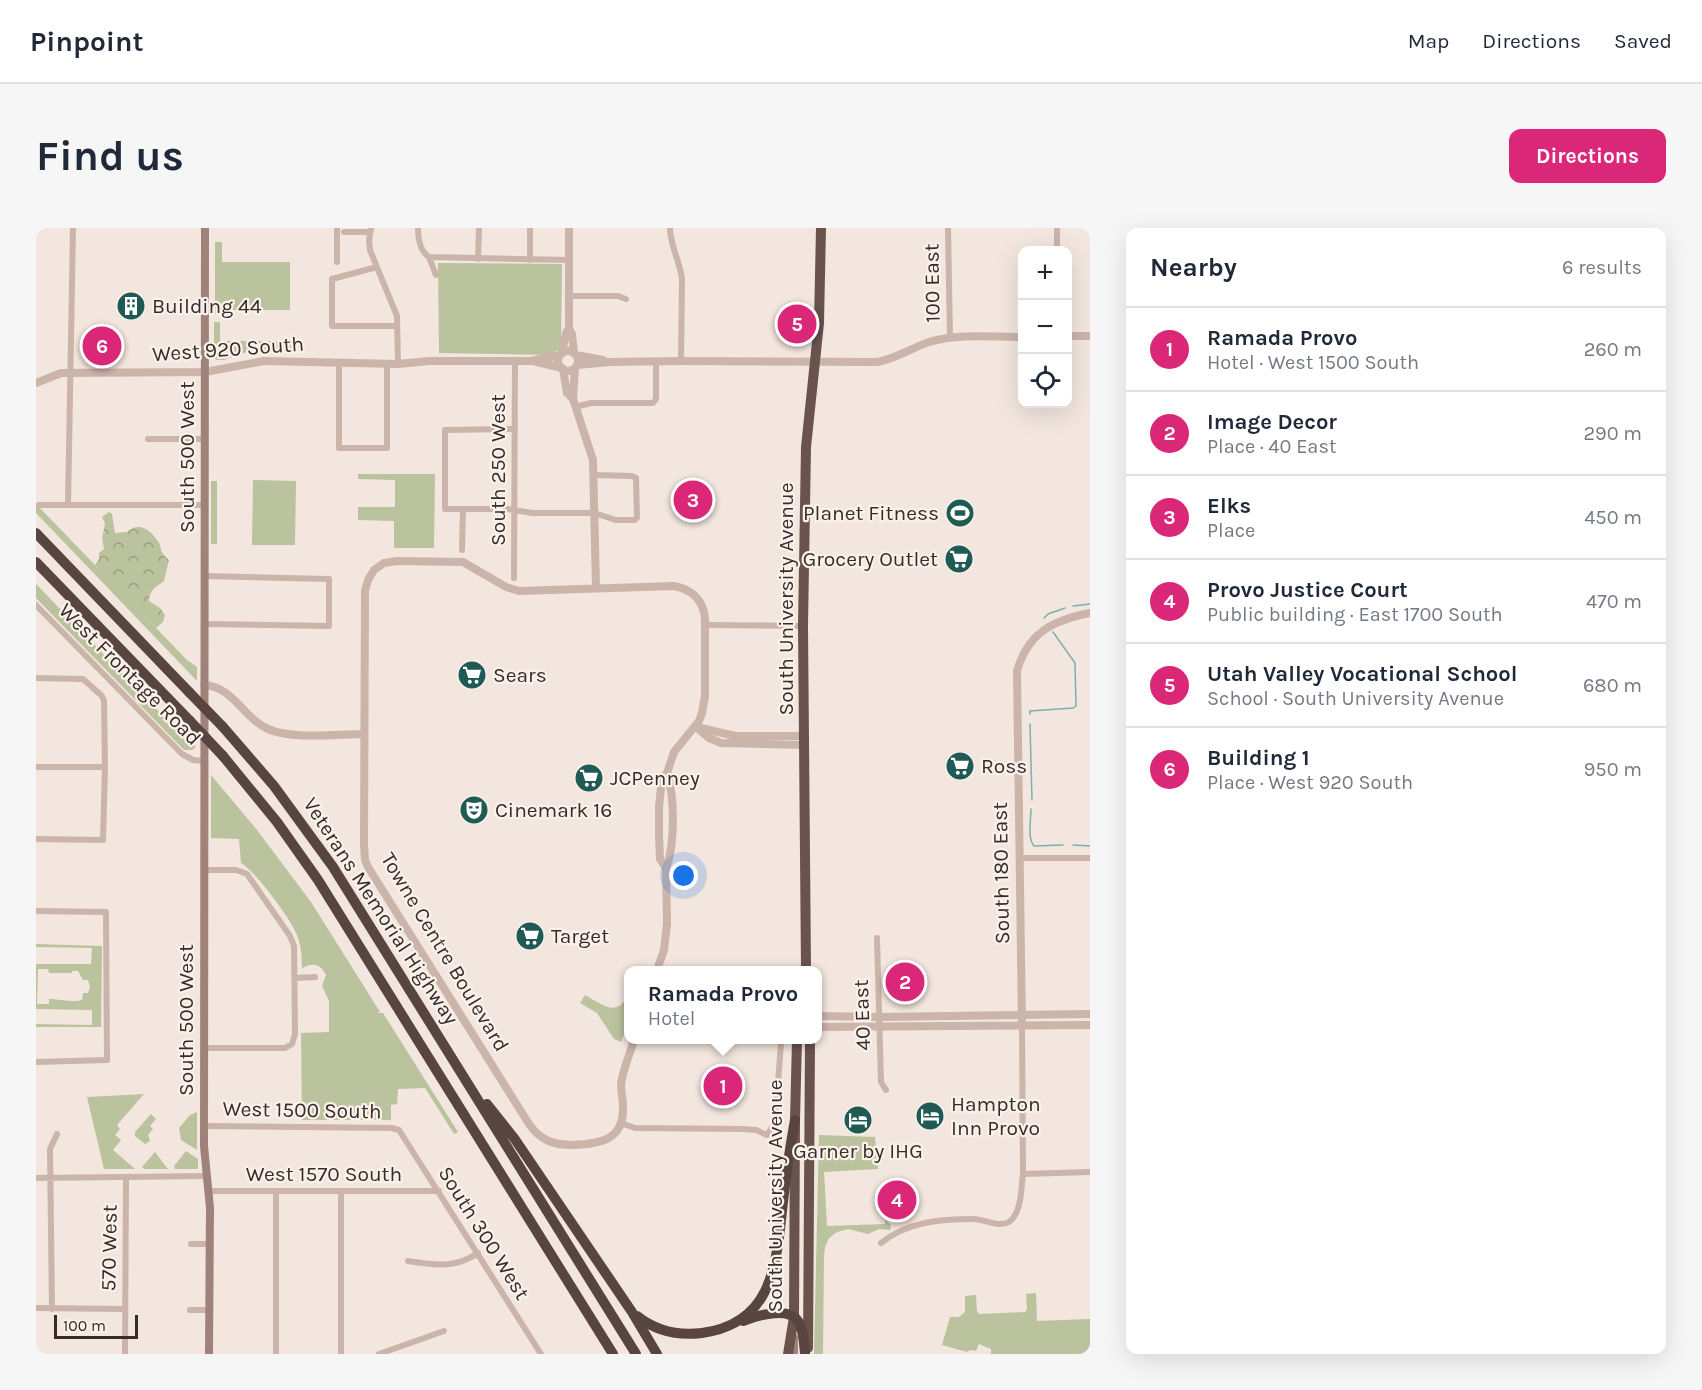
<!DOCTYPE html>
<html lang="en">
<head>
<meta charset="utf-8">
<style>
  body { margin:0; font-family:Karla,sans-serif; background:#f6f6f7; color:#1f2937 }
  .controls { position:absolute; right:18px; top:18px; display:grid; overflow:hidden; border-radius:12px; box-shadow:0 6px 24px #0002 }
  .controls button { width:54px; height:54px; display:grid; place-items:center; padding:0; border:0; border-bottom:2px solid #e0e1e3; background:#fff; color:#1f2937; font:30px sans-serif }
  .scale { position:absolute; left:18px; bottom:15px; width:84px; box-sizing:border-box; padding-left:6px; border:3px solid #382c29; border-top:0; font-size:16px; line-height:21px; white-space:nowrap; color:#382c29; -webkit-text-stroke:4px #faf1ea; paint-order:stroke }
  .you { position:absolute; left:648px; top:648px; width:21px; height:21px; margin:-15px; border:4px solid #fff; border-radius:50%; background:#1a73e8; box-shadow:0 0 0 9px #1a73e833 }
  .badge { display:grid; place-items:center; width:39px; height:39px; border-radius:50%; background:#db2777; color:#fff; font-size:20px; font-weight:700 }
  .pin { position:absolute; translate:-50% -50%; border:3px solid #fff; box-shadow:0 2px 6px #0006 }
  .popup { position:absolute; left:588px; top:738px; width:198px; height:78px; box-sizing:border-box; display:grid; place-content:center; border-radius:12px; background:#fff; filter:drop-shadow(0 2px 4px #0005); font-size:20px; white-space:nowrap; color:#747a83 }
  .popup b { font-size:22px; color:#1f2937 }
  .popup::after { content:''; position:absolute; left:50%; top:100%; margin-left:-12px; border:12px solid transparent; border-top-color:#fff }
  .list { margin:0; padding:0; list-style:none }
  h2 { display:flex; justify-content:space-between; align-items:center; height:78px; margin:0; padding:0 24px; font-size:26px }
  h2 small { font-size:20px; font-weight:400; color:#747a83 }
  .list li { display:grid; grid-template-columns:39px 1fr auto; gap:18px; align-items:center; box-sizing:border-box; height:84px; padding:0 24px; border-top:2px solid #e0e1e3 }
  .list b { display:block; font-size:22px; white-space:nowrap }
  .list p { margin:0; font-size:20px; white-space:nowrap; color:#747a83 }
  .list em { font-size:20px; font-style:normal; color:#747a83 }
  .icon { flex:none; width:33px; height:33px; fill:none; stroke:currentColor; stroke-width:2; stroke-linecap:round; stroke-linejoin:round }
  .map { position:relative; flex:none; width:1054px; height:1126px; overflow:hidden; border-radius:12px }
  header { display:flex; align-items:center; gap:36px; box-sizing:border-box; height:84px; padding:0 30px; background:#fff; border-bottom:2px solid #e0e1e3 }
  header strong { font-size:28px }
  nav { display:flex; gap:33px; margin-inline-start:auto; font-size:21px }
  .intro { display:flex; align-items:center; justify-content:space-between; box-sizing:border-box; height:144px; padding:0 36px }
  h1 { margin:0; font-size:42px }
  .button { padding:15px 27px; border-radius:12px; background:#db2777; color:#fff; font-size:21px; font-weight:700 }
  main { display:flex; gap:36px; padding:0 36px }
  aside { flex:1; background:#fff; border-radius:12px; box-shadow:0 6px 24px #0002 }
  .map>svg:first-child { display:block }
</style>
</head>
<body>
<header>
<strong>Pinpoint</strong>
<nav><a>Map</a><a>Directions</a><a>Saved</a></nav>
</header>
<div class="intro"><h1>Find us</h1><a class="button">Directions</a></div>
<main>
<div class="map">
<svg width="1054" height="1126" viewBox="0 0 1054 1126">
  <defs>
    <pattern id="forest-crowns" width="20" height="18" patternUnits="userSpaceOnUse" patternTransform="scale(1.5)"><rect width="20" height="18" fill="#bbc29e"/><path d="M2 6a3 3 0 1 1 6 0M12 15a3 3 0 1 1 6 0" fill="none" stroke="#999e81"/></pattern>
  </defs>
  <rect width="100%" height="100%" fill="#f2e6de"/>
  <path fill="#bbc29e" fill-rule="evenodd" d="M 179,14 L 186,14 L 186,34 L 254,34 L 254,82 L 184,82 L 184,87 L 179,86 Z
    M 402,35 L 526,36 L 525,113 L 523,122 L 512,127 L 403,125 Z
    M 178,94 L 184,94 L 184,113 L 255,113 L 255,124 L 229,124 L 216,122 L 188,132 L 180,132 L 178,127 Z
    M 322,246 L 399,246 L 398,320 L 358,320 L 358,293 L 322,292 L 322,279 L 359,279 L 359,252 L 322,251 Z
    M 217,252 L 260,253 L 259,317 L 216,317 Z
    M 175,253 L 181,253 L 181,316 L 175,316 Z
    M 0,276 L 151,432 L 161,439 L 161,453 L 0,285 Z
    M 0,356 L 153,515 L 154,514 L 160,519 L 156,522 L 148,522 L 0,370 Z
    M 175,547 L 221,602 L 275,674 L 344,784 L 341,785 L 347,785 L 422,904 L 418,906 L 389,860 L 362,861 L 361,876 L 355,877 L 355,892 L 266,892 L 265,805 L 293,804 L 293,773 L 286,758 L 290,747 C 285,736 277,734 266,740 C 266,728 265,717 261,707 C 255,691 219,643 205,635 L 203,611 L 175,610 Z
    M 0,716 L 66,718 L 65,799 L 0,799 L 0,796 L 56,797 L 56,782 L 0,781 L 0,736 L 55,736 L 56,720 L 0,719 ZM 2,741 L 12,741 L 13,745 L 36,745 L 36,743 L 42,743 L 47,752 L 52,752 L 54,759 L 52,765 L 47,765 L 46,772 C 38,775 23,771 13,771 L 13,776 L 1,776 Z
    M 592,766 L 592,778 L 588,791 L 592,798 L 585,814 L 578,811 L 561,785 L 544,775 L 549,767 C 565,776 582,791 592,766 Z
    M 108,866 L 81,897 L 84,901 L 79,907 L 85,912 L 77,922 L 99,941 L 68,941 L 51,869 Z
    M 161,884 L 161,922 L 145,912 L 143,900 L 154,887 Z
    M 115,886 L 120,891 L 114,898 L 117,901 L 112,907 L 114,913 L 109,916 L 99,908 L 99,904 Z
    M 783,907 L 839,909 L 842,941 L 788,944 L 791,998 L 849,996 L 849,992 L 855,997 L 854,1002 L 843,1001 L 832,1006 L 812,1001 L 801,1004 L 793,1010 L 789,1019 L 788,1028 L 787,1126 L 778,1126 Z
    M 150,923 L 162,931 L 162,941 L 139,941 L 138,938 Z
    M 119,924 L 132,941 L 108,941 L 106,939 Z
    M 1000,1065 L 1001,1093 L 1054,1091 L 1054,1126 L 955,1126 L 955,1121 L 943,1116 L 940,1123 L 934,1122 L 931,1124 L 906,1117 L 914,1089 L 923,1089 L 929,1084 L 929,1068 L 940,1067 L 941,1083 L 943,1086 L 989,1084 L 991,1081 L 990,1066 Z"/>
  <path fill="url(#forest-crowns)" d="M 73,284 L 76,286 L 79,305 L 91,304 C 103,293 115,302 123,315 C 125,317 124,321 126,324 C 127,327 130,329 133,332 L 128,353 C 120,359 113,362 113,373 L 124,380 L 129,387 L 127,394 L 120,400 L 59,337 L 63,331 L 63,325 L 68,321 L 66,310 L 69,296 L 66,289 Z"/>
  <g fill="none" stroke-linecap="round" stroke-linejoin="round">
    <path stroke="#7db0ab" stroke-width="1.5" d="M 1037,378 L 1054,376
      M 1008,390 L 1012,386 L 1029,380
      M 994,486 L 994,483 L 1037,480 L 1040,478 L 1039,435 L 1017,404
      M 994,496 L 996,572
      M 995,581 C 995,593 991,609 998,618 L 1027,617
      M 1037,617 L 1054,618"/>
    <path stroke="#cbb4aa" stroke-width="6" d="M 335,0 L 333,13 L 334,22 L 361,88 L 362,136
      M 382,0 C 382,11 384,23 393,29 L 533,32
      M 494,0 L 494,32
      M 634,0 C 634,18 644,33 646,51 L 645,133
      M 912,0 L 914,109
      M 1021,0 L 1021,22
      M 308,4 L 334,4
      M 393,29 L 400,47
      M 442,31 L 443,0
      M 301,34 L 301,0
      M 341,39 L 296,51 L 296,98 L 361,98
      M 533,68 L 582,68 L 590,71
      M 303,135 L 303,220 L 351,220 L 351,136
      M 539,179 L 555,175 L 617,175 L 620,171 L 620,133
      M 479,201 L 409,202 L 409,281 L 472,281 L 496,285 L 558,285 L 580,292 L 599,292 L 601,290 L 600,250 L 596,248 L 558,247
      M 112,211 L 168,211
      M 3,277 L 168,277
      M 32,277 L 37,0
      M 426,322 L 427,281
      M 478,350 L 479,133
      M 0,377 L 146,526 L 157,532 L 168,533
      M 168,396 L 293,398 L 293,351 L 168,348
      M 669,397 L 767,398
      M 0,450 L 47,451 L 66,468 L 68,473 L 69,539 L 67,612 L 0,611
      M 0,539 L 69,539
      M 983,630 L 1054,630
      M 168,642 L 200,642 L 211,646 L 254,708 L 258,718 L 259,806 L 256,816 L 249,820 L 168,820
      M 0,683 L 70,684 L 71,832 L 0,834
      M 841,710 L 845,854 L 850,862
      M 259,750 L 279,749
      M 585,895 L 599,900 L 707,901 L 720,902 L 731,907 L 739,895 L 745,815
      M 168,898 L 356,900 L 363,902 L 505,1126
      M 987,946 L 1054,944
      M 0,950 L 170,948
      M 172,963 L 403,963
      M 240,963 L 240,1126
      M 305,963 L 305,1126
      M 845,1015 C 871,994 904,991 937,991 C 948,991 963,1000 973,994 C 986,985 985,960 987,946 L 986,798
      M 155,1016 L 174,1016
      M 372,1033 C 398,1037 419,1041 442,1025
      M 0,1080 L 88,1081
      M 16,1081 L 14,921 L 21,906
      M 154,1082 L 173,1082
      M 89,1126 L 90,950
      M 343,1126 L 408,1103"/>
    <path stroke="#cbb4aa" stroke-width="8" d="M 533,0 L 533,100 L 536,106 L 538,125
      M 1032,108 L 1054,108
      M522 133a10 10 0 1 1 20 0a10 10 0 1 1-20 0Z
      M 526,125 L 530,105 L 533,100
      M 540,127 L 567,132
      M 497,133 L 526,140
      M 541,137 L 574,134 L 645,133 L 841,134 C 860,131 875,120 893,114 C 923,105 956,109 987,109
      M 527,141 L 531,165 L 537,171 L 557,232 L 560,359
      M 0,155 L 25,145 L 169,144 L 228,133 L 362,136 L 393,133 L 495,133 L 524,127
      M 537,171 L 539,140
      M 168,457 C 198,459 206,489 232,501 C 256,512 301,506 328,506
      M 659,498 L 673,510 L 685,515 L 769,517
      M 661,499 L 699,508 L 769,508
      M 630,640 C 639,617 639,569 631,545
      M 782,788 L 844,789 L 1054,786
      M 986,798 L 981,443 C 992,404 1018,392 1054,385
      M 782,799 L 1054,797
      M 598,812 C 594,826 587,841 585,856 C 585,864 587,871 587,879 C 588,913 563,916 536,917 C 517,917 504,912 493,896 L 332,639 L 329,632 L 328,616 L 329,363 L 332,352 L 338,342 L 348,335 L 361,333 L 427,334 L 470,359 L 483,363 L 638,358 C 656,361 668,373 669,391 L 669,468 L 666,485 L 663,493 L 638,524 L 631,545 L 626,550 L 623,579 L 623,609 L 624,631 L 630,640 L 631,696 L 628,722 L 621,742"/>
    <path stroke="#9f837b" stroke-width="8" d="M 169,0 L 168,918 L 174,980 L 173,1126
      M 758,1110 L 758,1126"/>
    <path stroke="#6a534d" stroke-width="10" d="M 770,742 L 767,398 L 770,219 L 783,95 L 785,0
      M 772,1120 L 774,812
      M 752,1126 L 758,1089 L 759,892 L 761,812"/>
    <path stroke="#594540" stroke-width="10" d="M 0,305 L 153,464
      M 0,334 L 154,493
      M 187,499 L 238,558 L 297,639 L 600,1126
      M 187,528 L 241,594 L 282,652 L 577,1126
      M 451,876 L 478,910 L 596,1084 L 621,1126
      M 601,1088 C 620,1103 642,1108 666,1105 C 739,1095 740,1034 747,974 C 750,947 754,919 759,892
      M 707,1093 C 720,1088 752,1078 762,1093 C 768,1102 768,1116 769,1126"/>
    <path stroke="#594540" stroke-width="10" d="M 153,464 L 187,499
      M 154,493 L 187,528"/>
  </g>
  <defs>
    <g id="building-disc" transform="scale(1.5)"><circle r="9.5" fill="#1f5a55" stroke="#faf1ea"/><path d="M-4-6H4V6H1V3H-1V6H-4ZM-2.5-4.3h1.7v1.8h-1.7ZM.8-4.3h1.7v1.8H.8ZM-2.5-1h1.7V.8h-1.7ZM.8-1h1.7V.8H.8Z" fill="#fff"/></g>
    <g id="stadium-disc" transform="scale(1.5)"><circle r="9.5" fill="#1f5a55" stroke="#faf1ea"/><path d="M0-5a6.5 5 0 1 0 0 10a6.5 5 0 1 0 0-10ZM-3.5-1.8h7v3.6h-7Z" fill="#fff"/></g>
    <g id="supermarket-disc" transform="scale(1.5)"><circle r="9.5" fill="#1f5a55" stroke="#faf1ea"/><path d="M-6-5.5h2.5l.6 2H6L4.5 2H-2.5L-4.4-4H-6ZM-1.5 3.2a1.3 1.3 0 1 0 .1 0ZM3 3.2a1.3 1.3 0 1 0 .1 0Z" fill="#fff"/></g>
    <g id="theatre-disc" transform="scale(1.5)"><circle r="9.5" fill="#1f5a55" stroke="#faf1ea"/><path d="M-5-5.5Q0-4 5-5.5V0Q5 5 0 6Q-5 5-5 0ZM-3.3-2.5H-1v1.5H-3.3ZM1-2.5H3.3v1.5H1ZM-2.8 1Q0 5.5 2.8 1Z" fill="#fff"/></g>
    <g id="hotel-disc" transform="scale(1.5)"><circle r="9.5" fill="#1f5a55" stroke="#faf1ea"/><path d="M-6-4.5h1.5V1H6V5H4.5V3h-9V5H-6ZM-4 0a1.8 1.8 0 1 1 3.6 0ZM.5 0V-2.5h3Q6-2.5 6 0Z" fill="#fff"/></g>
  </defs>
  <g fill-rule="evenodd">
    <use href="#building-disc" x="95" y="78"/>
    <use href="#stadium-disc" x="924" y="285"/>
    <use href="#supermarket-disc" x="923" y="331"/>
    <use href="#supermarket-disc" x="436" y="447"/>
    <use href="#supermarket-disc" x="924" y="538"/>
    <use href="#supermarket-disc" x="553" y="550"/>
    <use href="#theatre-disc" x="438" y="582"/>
    <use href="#supermarket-disc" x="494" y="708"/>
    <use href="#hotel-disc" x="894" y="888"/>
    <use href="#hotel-disc" x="822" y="892"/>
  </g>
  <g text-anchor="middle" stroke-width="4.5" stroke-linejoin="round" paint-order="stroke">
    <g font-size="21" fill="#382c29" stroke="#faf1ea">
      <text transform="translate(896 55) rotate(-91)" y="7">100 East</text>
      <text transform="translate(192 121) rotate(-4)" y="7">West 920 South</text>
      <text transform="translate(151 229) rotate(-90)" y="7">South 500 West</text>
      <text transform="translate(462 242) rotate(-90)" y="7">South 250 West</text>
      <text transform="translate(750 371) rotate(-90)" y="7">South University Avenue</text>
      <text transform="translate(94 446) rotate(45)" y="7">West Frontage Road</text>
      <text transform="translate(965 645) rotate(-91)" y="7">South 180 East</text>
      <text transform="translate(345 683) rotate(57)" y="7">Veterans Memorial Highway</text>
      <text transform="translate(409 724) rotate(59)" y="7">Towne Centre Boulevard</text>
      <text transform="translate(826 787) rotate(-92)" y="7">40 East</text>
      <text transform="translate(150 792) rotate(-90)" y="7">South 500 West</text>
      <text transform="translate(266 882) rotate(1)" y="7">West 1500 South</text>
      <text x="288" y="953">West 1570 South</text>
      <text transform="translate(739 968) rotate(-90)" y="7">South University Avenue</text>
      <text transform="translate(448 1005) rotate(58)" y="7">South 300 West</text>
      <text transform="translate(73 1020) rotate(-89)" y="7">570 West</text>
    </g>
    <g font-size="21" fill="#382c29" stroke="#faf1ea" text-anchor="start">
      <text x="116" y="85">Building 44</text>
      <text x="903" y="292" text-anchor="end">Planet Fitness</text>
      <text x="902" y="338" text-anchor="end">Grocery Outlet</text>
      <text x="457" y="454">Sears</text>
      <text x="945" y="545">Ross</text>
      <text x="574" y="557">JCPenney</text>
      <text x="459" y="589">Cinemark 16</text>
      <text x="515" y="715">Target</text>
      <text x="915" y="883">Hampton<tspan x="915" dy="24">Inn Provo</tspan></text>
      <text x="822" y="930" text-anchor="middle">Garner by IHG</text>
    </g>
  </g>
</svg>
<div class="controls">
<button>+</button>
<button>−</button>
<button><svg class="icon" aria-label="locate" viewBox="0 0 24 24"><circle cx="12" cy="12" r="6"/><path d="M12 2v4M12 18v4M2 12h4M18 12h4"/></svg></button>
</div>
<div class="scale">100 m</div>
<div class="you"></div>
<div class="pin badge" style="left:687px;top:858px">1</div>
<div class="popup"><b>Ramada Provo</b>Hotel</div>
<div class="pin badge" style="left:869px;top:754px">2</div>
<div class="pin badge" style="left:657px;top:272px">3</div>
<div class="pin badge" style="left:861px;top:972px">4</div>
<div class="pin badge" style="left:761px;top:96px">5</div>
<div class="pin badge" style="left:66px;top:118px">6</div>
</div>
<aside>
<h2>Nearby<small>6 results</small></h2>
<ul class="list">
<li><span class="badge">1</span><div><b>Ramada Provo</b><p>Hotel · West 1500 South</p></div><em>260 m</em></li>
<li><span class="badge">2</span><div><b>Image Decor</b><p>Place · 40 East</p></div><em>290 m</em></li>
<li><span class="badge">3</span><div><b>Elks</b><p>Place</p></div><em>450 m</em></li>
<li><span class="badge">4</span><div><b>Provo Justice Court</b><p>Public building · East 1700 South</p></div><em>470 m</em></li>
<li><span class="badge">5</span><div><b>Utah Valley Vocational School</b><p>School · South University Avenue</p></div><em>680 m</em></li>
<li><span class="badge">6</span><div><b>Building 1</b><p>Place · West 920 South</p></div><em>950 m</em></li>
</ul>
</aside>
</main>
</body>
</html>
